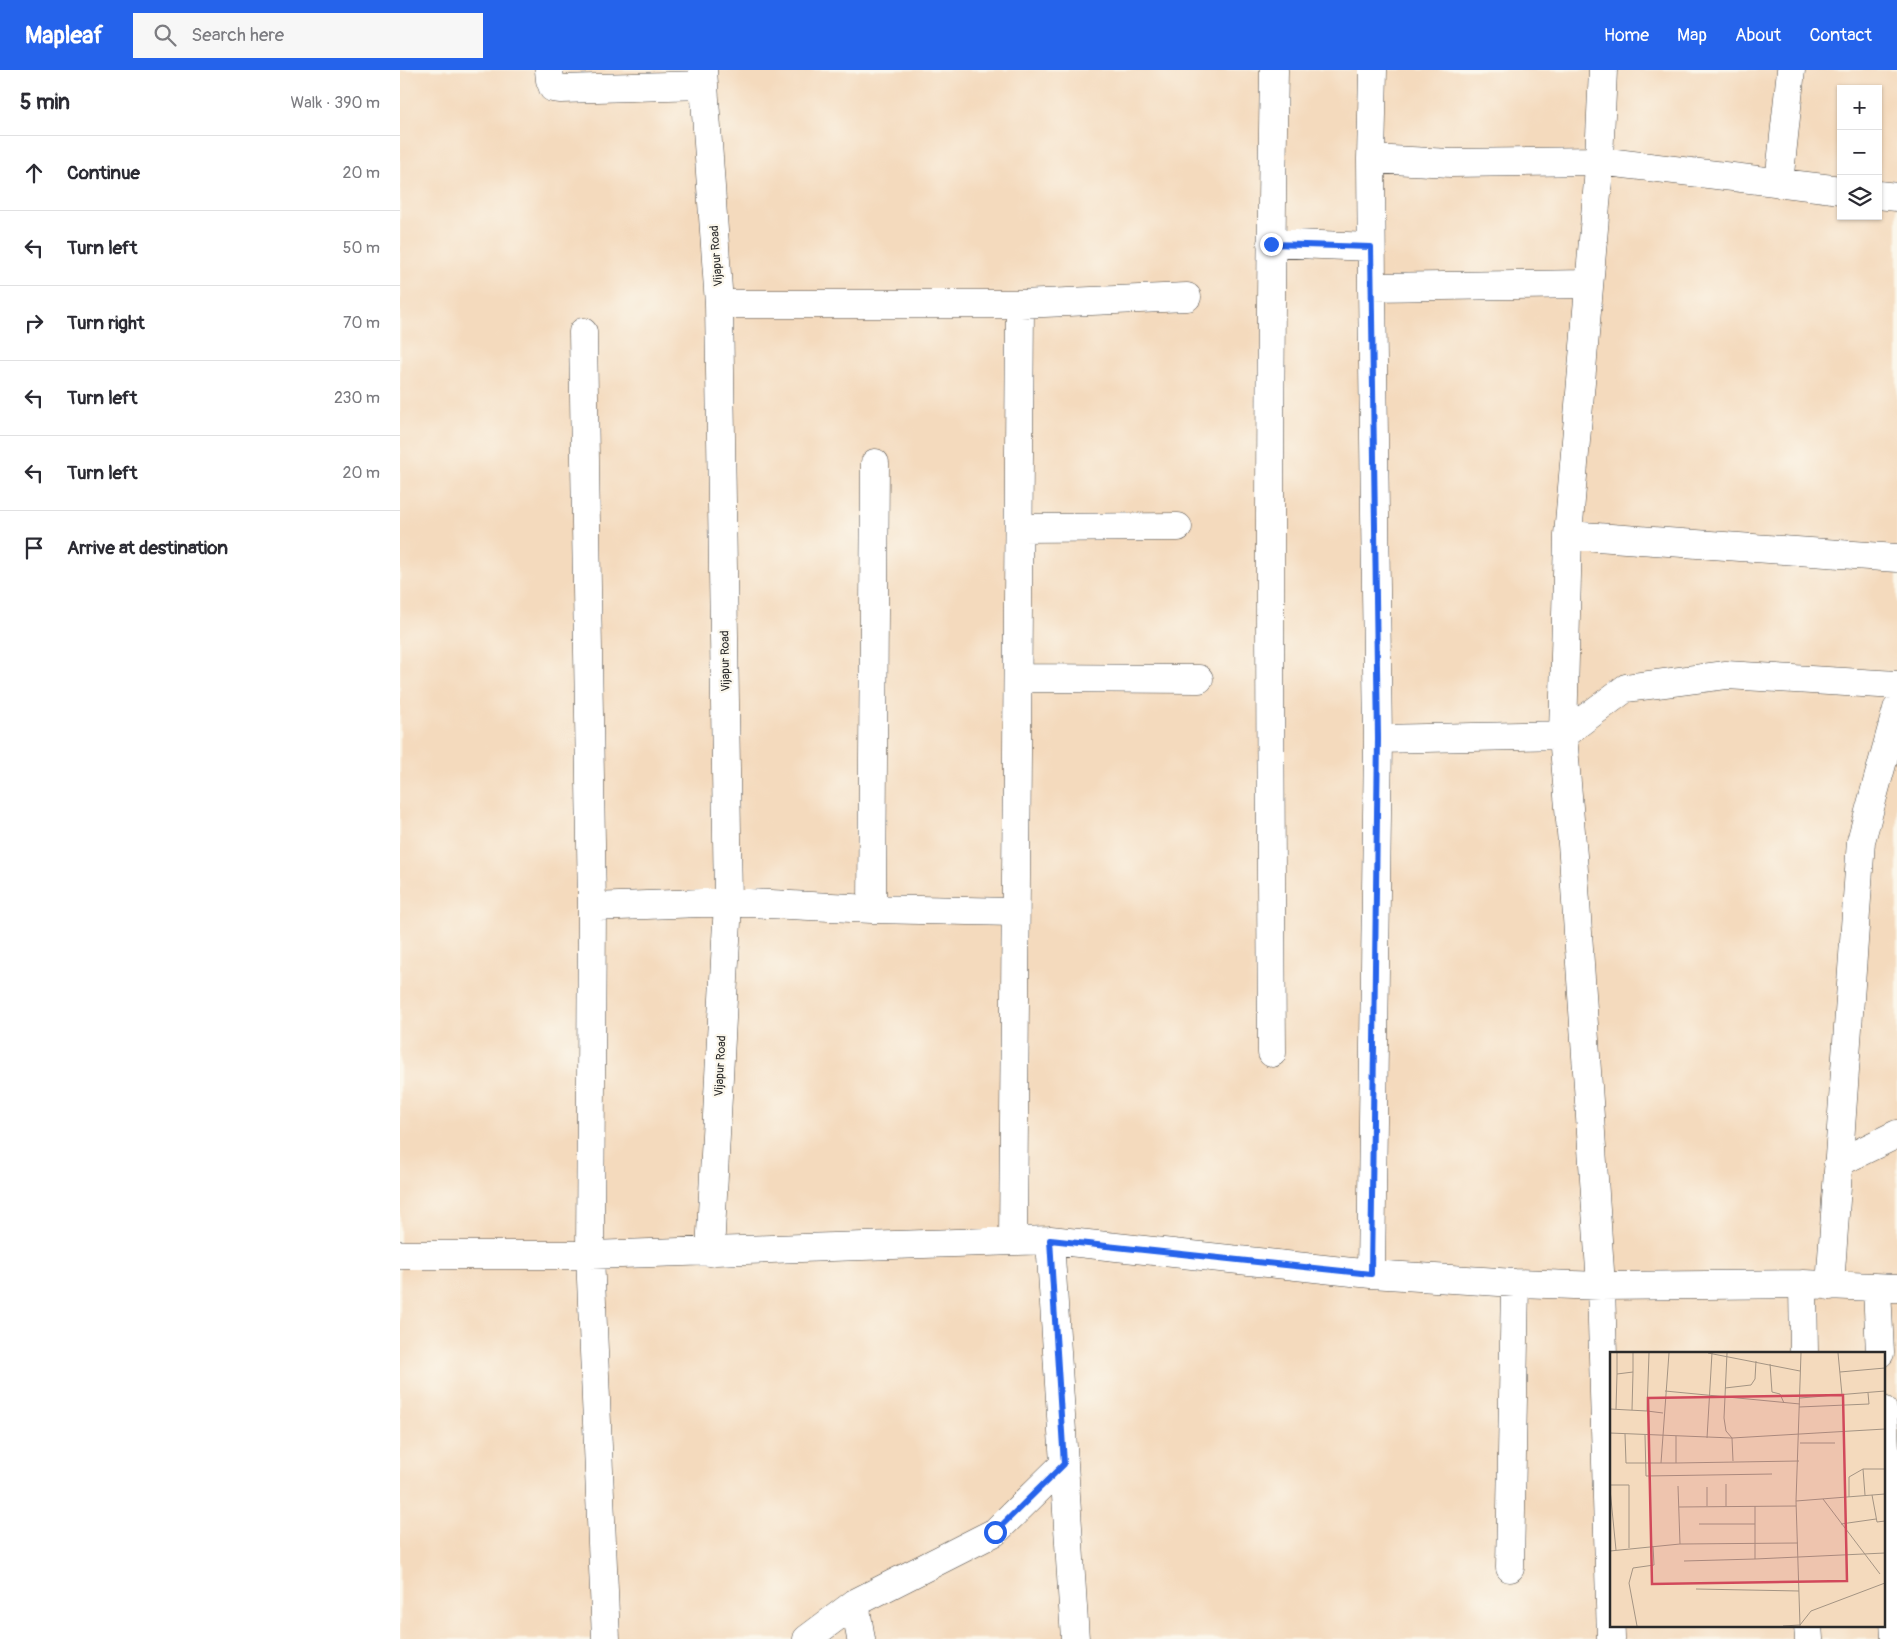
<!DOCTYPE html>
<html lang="en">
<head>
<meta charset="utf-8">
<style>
  body { margin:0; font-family:Pangolin,sans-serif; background:#f7f7f7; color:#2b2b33 }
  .controls { position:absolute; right:15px; top:15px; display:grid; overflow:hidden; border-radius:0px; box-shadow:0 1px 4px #0004 }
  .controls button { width:45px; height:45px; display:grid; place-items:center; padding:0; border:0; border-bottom:1px solid #e1e1e2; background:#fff; color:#2b2b33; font:25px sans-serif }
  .stop { position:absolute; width:15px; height:15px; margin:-11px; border:4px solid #2563eb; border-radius:50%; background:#fff }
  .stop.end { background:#2563eb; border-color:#fff; box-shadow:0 1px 5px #0008 }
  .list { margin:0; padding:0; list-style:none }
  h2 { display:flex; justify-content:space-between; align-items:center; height:65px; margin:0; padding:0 20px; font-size:21px }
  h2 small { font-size:16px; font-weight:400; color:#7c7c81 }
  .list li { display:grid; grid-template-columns:32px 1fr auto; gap:15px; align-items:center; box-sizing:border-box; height:75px; padding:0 20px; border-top:1px solid #e1e1e2 }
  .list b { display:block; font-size:19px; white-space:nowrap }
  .list em { font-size:16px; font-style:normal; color:#7c7c81 }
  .icon { flex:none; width:28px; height:28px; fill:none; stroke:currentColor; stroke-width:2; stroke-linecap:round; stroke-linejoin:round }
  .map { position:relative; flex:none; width:1497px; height:1569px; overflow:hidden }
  header { display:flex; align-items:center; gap:30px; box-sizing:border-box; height:70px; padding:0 25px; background:#2563eb; color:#fff }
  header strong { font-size:24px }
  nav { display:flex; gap:28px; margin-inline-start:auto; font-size:18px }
  .search { width:350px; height:45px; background:#f7f7f7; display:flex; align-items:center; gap:12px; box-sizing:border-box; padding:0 18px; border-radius:0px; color:#7c7c81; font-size:19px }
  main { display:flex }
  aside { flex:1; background:#fff }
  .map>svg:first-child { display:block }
</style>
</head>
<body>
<header>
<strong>Mapleaf</strong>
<div class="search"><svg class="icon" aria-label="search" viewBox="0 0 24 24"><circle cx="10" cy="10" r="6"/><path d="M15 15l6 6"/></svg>Search here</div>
<nav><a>Home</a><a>Map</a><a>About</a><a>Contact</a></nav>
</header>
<main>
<aside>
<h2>5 min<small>Walk · 390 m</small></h2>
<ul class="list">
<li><svg class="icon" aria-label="ahead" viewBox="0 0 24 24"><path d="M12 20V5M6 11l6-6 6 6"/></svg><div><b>Continue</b></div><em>20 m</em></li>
<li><svg class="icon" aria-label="left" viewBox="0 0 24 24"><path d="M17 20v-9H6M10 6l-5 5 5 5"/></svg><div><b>Turn left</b></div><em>50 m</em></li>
<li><svg class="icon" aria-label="right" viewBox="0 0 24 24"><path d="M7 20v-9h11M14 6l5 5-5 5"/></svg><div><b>Turn right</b></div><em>70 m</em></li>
<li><svg class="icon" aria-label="left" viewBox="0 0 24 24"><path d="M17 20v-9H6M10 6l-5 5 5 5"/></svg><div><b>Turn left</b></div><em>230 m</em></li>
<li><svg class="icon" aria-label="left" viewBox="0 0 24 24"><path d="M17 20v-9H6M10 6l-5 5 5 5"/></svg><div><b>Turn left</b></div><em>20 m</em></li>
<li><svg class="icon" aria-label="arrive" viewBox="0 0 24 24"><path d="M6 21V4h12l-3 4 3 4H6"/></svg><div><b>Arrive at destination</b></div></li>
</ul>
</aside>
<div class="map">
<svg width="1497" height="1569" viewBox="0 0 1497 1569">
  <rect width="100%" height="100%" fill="#fbf7ec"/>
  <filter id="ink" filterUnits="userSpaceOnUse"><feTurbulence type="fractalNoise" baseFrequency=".02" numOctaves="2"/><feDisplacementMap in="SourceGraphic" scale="10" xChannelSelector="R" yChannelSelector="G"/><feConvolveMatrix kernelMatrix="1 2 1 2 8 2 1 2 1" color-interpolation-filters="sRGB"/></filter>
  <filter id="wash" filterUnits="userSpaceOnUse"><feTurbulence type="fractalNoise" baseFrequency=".0096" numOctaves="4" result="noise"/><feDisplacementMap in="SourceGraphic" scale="20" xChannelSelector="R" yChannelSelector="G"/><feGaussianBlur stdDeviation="1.12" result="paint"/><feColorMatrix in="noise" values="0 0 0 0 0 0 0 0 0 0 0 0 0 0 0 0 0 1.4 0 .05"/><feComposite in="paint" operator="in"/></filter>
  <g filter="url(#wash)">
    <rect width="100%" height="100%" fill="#f4dabd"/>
  </g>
  <g filter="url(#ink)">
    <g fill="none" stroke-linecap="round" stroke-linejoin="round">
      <g stroke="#494541" stroke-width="29">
        <path id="minor" d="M 149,0 L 150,10 L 153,18 L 161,19 L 304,15
          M 303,0 L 319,234 L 328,832 L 310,1182
          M 1203,0 L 1198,111 L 1168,465 L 1163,665 L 1173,786 L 1201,1216 L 1211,1569
          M 971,89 L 973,0
          M 1379,113 L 1391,0
          M 1478,125 L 1497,127
          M 871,173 L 971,177
          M 1189,214 L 972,217 L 971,89 L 1051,93 L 1199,91 L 1441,120
          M 319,234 L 620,234 L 787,227
          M 183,262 L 192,837 L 328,832 L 472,839 L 614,842
          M 620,458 L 778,457
          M 1168,465 L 1497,488
          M 618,608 L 799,609
          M 978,669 L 1163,665 L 1226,618 L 1326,605 L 1497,615
          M 192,837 L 190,1185 L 206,1569
          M 472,839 L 475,393
          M 872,983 C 870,655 868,328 874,0
          M 1438,1093 L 1497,1064
          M 650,1170 L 675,1569
          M 613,1171 C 614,859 620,546 620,234
          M 0,1185 L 190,1185 L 650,1170 L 971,1204 L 1115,1213 L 1201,1216 L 1403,1214 L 1497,1218
          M 971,1204 L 978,669 L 972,217
          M 1403,1214 L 1404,1283
          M 1430,1216 L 1461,771 L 1497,639
          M 1477,1218 L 1480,1283
          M 1483,1340 L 1495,1569
          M 1110,1498 L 1115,1213
          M 455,1533 L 461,1569
          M 1408,1555 L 1409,1569
          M 407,1569 L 455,1533 L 595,1462 L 664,1394"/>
      </g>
      <use href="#minor" stroke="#fff" stroke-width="28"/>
    </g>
  </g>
  <g fill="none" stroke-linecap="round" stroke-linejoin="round" filter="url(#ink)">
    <path stroke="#2563eb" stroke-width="6" d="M 595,1462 L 664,1394 L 650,1170 L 971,1204 L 978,668 L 971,177 L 871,174"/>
  </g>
  <g text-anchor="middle" stroke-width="4.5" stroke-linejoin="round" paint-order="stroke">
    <g font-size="12" fill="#2b2b2b" stroke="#fbf7ec">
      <text transform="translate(316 186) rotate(-94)" y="4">Vijapur Road</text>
      <text transform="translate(325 591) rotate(-91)" y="4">Vijapur Road</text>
      <text transform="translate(320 996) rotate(-87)" y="4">Vijapur Road</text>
    </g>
  </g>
  <g transform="translate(1210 1282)">
    <rect width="275" height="275" fill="#f4dabd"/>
    <path fill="none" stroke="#a49483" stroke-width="1" d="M 59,1 L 51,111 L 66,111 L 66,84M 98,1 L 190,19M 117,1 L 114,66 L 116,79 L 122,86 L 123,109M 228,1 L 232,43M 160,12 L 162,40 L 170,42 L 174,51M 230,20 L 275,16M 7,22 L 7,1M 115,36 L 141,33 L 145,27 L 146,9M 55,39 L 190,52M 190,46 L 275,39M 189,55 L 259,52 L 258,41M 0,57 L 37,59 L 39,1M 6,57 L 7,22 L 23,20 L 23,1M 22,58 L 23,20M 37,59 L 53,61M 0,81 L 122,86 L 275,77M 15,82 L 16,111 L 51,111M 35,83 L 36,124 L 162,122M 97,86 L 102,1M 190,91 L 225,91M 66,111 L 189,109M 116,132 L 116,154M 0,133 L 19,133 L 19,196M 68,134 L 70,192M 97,135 L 97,154M 0,137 L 6,198M 255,143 L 253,117 L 275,117M 262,143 L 267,170 L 275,169M 239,145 L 239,125 L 253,117M 213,147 L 270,222M 186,149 L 275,142M 69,155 L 186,154M 89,172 L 145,172M 231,172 L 266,167M 0,199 L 70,192 L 188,191M 145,207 L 275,201M 74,209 L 145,207 L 145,154M 86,237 L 189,239M 27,274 L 19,231 L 23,216 L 44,213 L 43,194M 173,274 L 190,273 L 201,259 L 275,231M 190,274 L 186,149 L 191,1"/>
    <path fill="#d1495b" fill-opacity="0.15" stroke="#d1495b" stroke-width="2.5" d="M 233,43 L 237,229 L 42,232 L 38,46 Z"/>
    <rect width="275" height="275" fill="none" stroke="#2b2b2b" stroke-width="2.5"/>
  </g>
</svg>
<div class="controls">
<button>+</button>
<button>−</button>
<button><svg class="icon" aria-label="layers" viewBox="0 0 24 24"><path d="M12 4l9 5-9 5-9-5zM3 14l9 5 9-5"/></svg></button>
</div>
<div class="stop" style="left:595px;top:1462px"></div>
<div class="stop end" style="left:871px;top:174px"></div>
</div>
</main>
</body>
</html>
